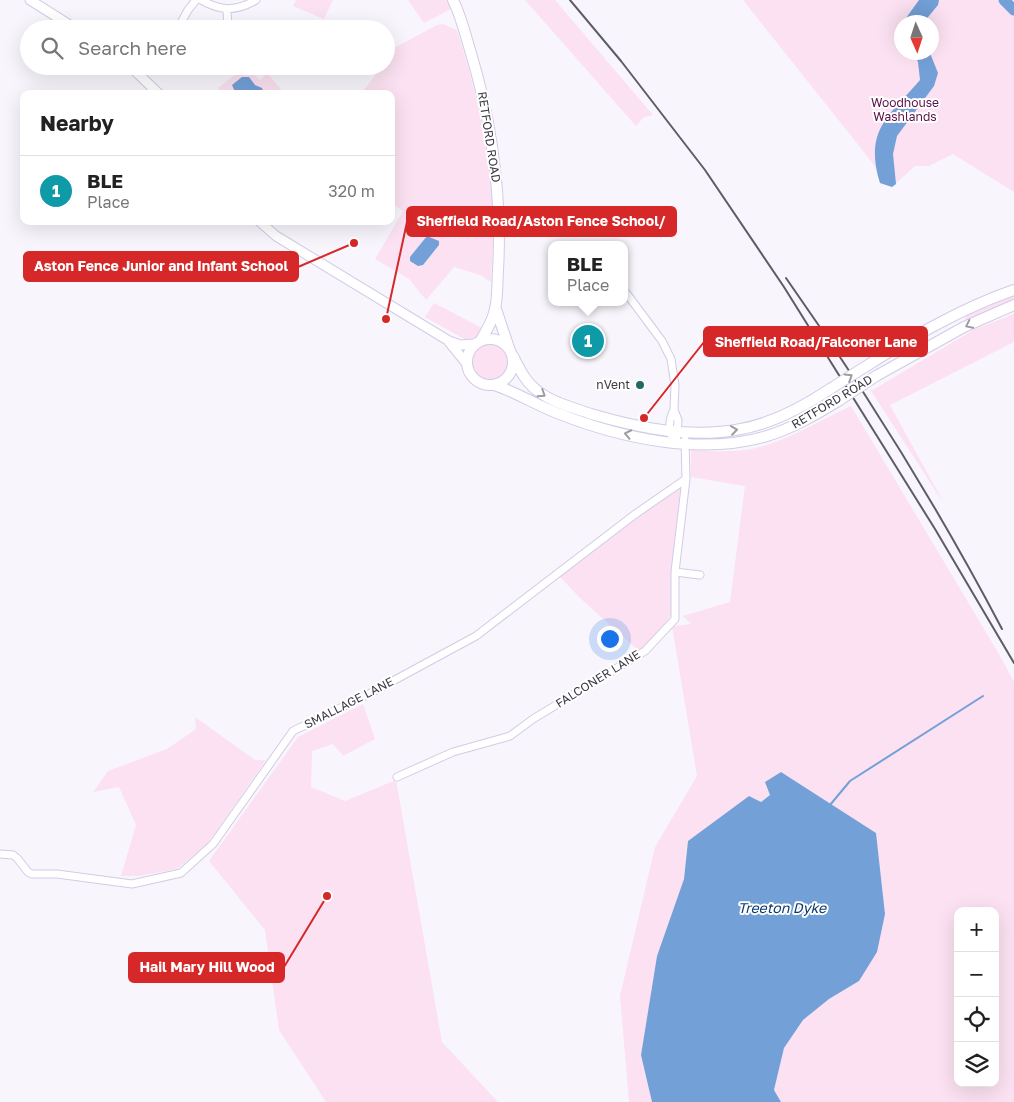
<!DOCTYPE html>
<html lang="en">
<head>
<meta charset="utf-8">
<style>
  body { margin:0; font-family:"Golos Text",sans-serif; background:#f2f2f2; color:#222 }
  .controls { position:absolute; right:15px; bottom:15px; display:grid; overflow:hidden; border-radius:10px; box-shadow:0 5px 20px #0002 }
  .controls button { width:45px; height:45px; display:grid; place-items:center; padding:0; border:0; border-bottom:1px solid #e0e0e0; background:#fff; color:#222; font:25px sans-serif }
  .compass { position:absolute; left:894px; top:15px; width:45px; height:45px; border-radius:50%; background:#fff; box-shadow:0 5px 20px #0002; rotate:177deg }
  .you { position:absolute; left:609px; top:638px; width:18px; height:18px; margin:-12px; border:4px solid #fff; border-radius:50%; background:#1a73e8; box-shadow:0 0 0 8px #1a73e833 }
  .badge { display:grid; place-items:center; width:32px; height:32px; border-radius:50%; background:#1f6a66; color:#fff; font-size:16px; font-weight:700 }
  .pin { position:absolute; translate:-50% -50%; border:2px solid #fff; box-shadow:0 1px 5px #0006 }
  .popup { position:absolute; left:548px; top:241px; width:80px; height:65px; box-sizing:border-box; display:grid; place-content:center; border-radius:10px; background:#fff; filter:drop-shadow(0 1px 4px #0005); font-size:16px; white-space:nowrap; color:#767676 }
  .popup b { font-size:19px; color:#222 }
  .popup::after { content:''; position:absolute; left:50%; top:100%; margin-left:-10px; border:10px solid transparent; border-top-color:#fff }
  .list { margin:0; padding:0; list-style:none }
  h2 { display:flex; justify-content:space-between; align-items:center; height:65px; margin:0; padding:0 20px; font-size:21px }
  h2 small { font-size:16px; font-weight:400; color:#767676 }
  .list li { display:grid; grid-template-columns:32px 1fr auto; gap:15px; align-items:center; box-sizing:border-box; height:70px; padding:0 20px; border-top:1px solid #e0e0e0 }
  .list b { display:block; font-size:19px; white-space:nowrap }
  .list p { margin:0; font-size:16px; white-space:nowrap; color:#767676 }
  .list em { font-size:16px; font-style:normal; color:#767676 }
  .icon { flex:none; width:28px; height:28px; fill:none; stroke:currentColor; stroke-width:2; stroke-linecap:round; stroke-linejoin:round }
  .map { position:relative; flex:none; width:1014px; height:1102px; overflow:hidden }
  .search { position:absolute; background:#fff; box-shadow:0 5px 20px #0002; left:20px; top:20px; width:375px; height:55px; display:flex; align-items:center; gap:12px; box-sizing:border-box; padding:0 18px; border-radius:28px; color:#767676; font-size:19px }
  .panel { position:absolute; background:#fff; box-shadow:0 5px 20px #0002; left:20px; top:90px; width:375px; height:135px; border-radius:10px }
  .map>svg:first-child { display:block }
</style>
</head>
<body>
<div class="map">
<svg width="1014" height="1102" viewBox="0 0 1014 1102">
  <rect width="100%" height="100%" fill="#f8f6fc"/>
  <path fill="#fbe1f1" fill-rule="evenodd" d="M 296,0 L 333,0 L 324,19 L 293,6 Z
    M 408,0 L 446,0 L 451,9 L 424,23 Z
    M 525,0 L 555,0 L 653,115 L 644,117 L 636,126 Z
    M 743,0 L 1014,0 L 1014,192 L 953,154 L 929,166 L 915,166 L 892,187 L 880,183 L 875,166 ZM 902,22 L 932,22 L 932,52 L 902,52 Z
    M 443,24 L 457,30 C 474,83 487,138 492,194 C 495,222 492,253 491,282 L 480,275 L 454,267 L 426,300 L 409,279 L 375,259 L 403,211 L 391,203 L 391,94 L 361,94 L 382,66 L 386,66 L 386,60 L 394,48 L 437,25 Z
    M 245,67 L 260,80 L 267,73 L 281,89 L 275,94 L 222,94 L 218,88 Z
    M 1014,295 L 1014,302 L 967,321 L 965,319 L 966,315 Z
    M 434,303 L 482,328 L 477,337 L 466,340 L 425,317 Z
    M 1014,314 L 1014,342 L 890,405 L 946,507 L 871,391 L 975,329 Z
    M472 362a18 18 0 1 1 36 0a18 18 0 1 1-36 0Z
    M 851,406 L 999,654 L 1014,682 L 1014,1102 L 781,1102 L 774,1091 L 784,1048 L 803,1020 L 829,999 L 859,981 L 885,914 L 876,833 L 781,772 L 770,795 L 760,803 L 749,796 L 688,841 L 684,879 L 657,956 L 641,1055 L 652,1102 L 629,1102 L 620,996 L 655,847 L 697,776 L 672,626 L 691,624 L 683,616 L 730,602 L 745,486 L 691,477 L 691,450 C 713,451 735,453 756,448 C 790,440 820,420 851,406 ZM 958,911 L 995,911 L 995,1083 L 958,1083 Z
    M 678,488 L 680,489 L 679,500 L 671,572 L 672,613 L 663,627 L 649,643 L 639,651 L 580,598 L 559,576 Z
    M 363,704 L 375,739 L 343,756 L 333,744 L 312,751 L 311,787 L 345,801 L 396,780 L 442,1042 L 498,1102 L 326,1102 L 279,1030 L 265,930 L 209,861 L 298,737 Z
    M 195,717 L 255,760 L 266,760 L 208,843 L 177,869 L 139,876 L 121,876 L 136,825 L 119,787 L 93,792 L 108,771 L 167,749 L 196,729 Z"/>
  <path fill="#73a0d7" d="M 919,0 L 939,0 L 938,5 L 924,22 L 905,22 L 906,18 Z
    M 913,53 L 930,53 L 938,73 L 934,86 L 897,136 L 893,154 L 896,184 L 892,187 L 880,183 C 864,130 888,117 920,80 L 918,62 Z
    M 242,77 L 249,77 L 255,85 L 262,88 L 264,94 L 236,94 L 232,85 Z
    M 427,236 L 439,241 L 439,245 L 423,265 L 418,266 L 410,261 L 410,257 Z
    M 781,772 L 876,833 L 885,914 L 877,952 L 859,981 L 829,999 L 803,1020 L 784,1048 L 774,1090 L 781,1102 L 652,1102 L 641,1055 L 657,956 L 684,879 L 688,841 L 749,796 L 761,802 L 770,795 L 765,782 Z"/>
  <g fill="none" stroke-linecap="round" stroke-linejoin="round">
    <path stroke="#73a0d7" stroke-width="2" d="M 830,805 L 850,781 L 983,696"/>
    <path stroke="#73a0d7" stroke-width="11" d="M 1004,0 L 1014,10"/>
    <g stroke="#d1cbe7" stroke-width="9">
      <path id="minor" d="M 201,0 C 221,11 235,12 256,0
        M 227,10 L 228,29
        M 182,21 L 188,10 L 196,0
        M 627,294 L 662,341 L 671,359 L 675,385 L 674,410 L 678,420 L 677,436
        M 674,442 C 669,432 668,420 674,410
        M 675,572 L 700,575
        M 397,777 L 453,752 L 510,736 L 533,719 L 645,651 L 675,619 L 675,572 L 686,479 L 685,440
        M 0,854 L 13,855 L 17,858 L 28,872 L 32,874 L 57,874 L 132,884 L 181,873 L 213,844 L 293,731 L 367,695 L 476,636 L 634,515 L 686,479"/>
    </g>
    <g stroke="#d1cbe7" stroke-width="11">
      <path id="tertiary" d="M 30,0 L 76,29
        M 130,66 L 159,94
        M 259,221 L 276,236 L 449,341 L 460,345 L 474,344
        M 449,342 L 467,364"/>
    </g>
    <g stroke="#d1cbe7" stroke-width="12">
      <path id="secondary" d="M 453,0 C 461,16 465,33 470,50 C 492,122 502,197 498,271 C 497,283 498,297 495,309 C 493,320 487,330 481,340
        M 496,309 L 509,348
        M467 362a23 23 0 1 1 46 0a23 23 0 1 1-46 0Z
        M 513,356 C 520,370 526,383 539,392 C 554,403 574,408 591,414 C 639,428 691,439 741,429 C 774,423 803,407 830,389
        M 868,365 C 914,336 962,308 1014,290
        M 876,376 L 964,327 L 1014,305
        M 494,385 C 516,392 536,405 557,413 C 620,438 700,456 767,436 C 793,428 815,415 838,401"/>
    </g>
    <use href="#minor" stroke="#fff" stroke-width="7"/>
    <use href="#tertiary" stroke="#fff" stroke-width="9"/>
    <use href="#secondary" stroke="#fff" stroke-width="10"/>
    <path stroke="#5e5c67" stroke-width="2" d="M 570,0 L 621,61 L 705,170 L 784,287 L 935,529 L 1014,663
      M 786,278 C 865,390 938,507 1002,629"/>
    <g stroke="#d1cbe7" stroke-width="12" stroke-linecap="butt">
      <path id="secondary-bridge" d="M 830,389 L 868,365
        M 838,401 L 876,376"/>
    </g>
    <use href="#secondary-bridge" stroke="#fff" stroke-width="10"/>
  </g>
  <defs><path id="oneway-chevron" d="M-2-3.5L2.5 0L-2 3.5" fill="none" stroke-width="1.6" stroke-linecap="round" stroke-linejoin="round" transform="scale(1.25)"/></defs>
  <g stroke="#9d9ca2">
    <use href="#oneway-chevron" transform="translate(969 325) rotate(154)"/>
    <use href="#oneway-chevron" transform="translate(849 377) rotate(-32)"/>
    <use href="#oneway-chevron" transform="translate(542 394) rotate(33)"/>
    <use href="#oneway-chevron" transform="translate(734 430) rotate(-8)"/>
    <use href="#oneway-chevron" transform="translate(628 434) rotate(-168)"/>
  </g>
  <circle fill="#1f6a66" stroke="#fff" stroke-width="2" cx="640" cy="385" r="5"/>
  <g text-anchor="middle" stroke-width="4" stroke-linejoin="round" paint-order="stroke">
    <g font-size="12" fill="#5b104a" stroke="#fff">
      <text x="905" y="107">Woodhouse<tspan x="905" dy="14">Washlands</tspan></text>
    </g>
    <g font-size="12" fill="#3b3944" stroke="#fff">
      <text transform="translate(489 137) rotate(81)" y="4">RETFORD ROAD</text>
      <text transform="translate(832 402) rotate(-31)" y="4">RETFORD ROAD</text>
      <text transform="translate(598 679) rotate(-32)" y="4">FALCONER LANE</text>
      <text transform="translate(349 703) rotate(-27)" y="4">SMALLAGE LANE</text>
    </g>
    <g font-size="12" fill="#3b3944" stroke="#fff" text-anchor="end">
      <text x="630" y="389">nVent</text>
    </g>
    <g font-size="14" font-style="italic" fill="#0b3b6c" stroke="#fff">
      <text x="782" y="913">Treeton Dyke</text>
    </g>
  </g>
  <path fill="none" stroke="#d62828" stroke-width="2" d="M386 319L407 222M354 243L298 267M644 418L704 342M327 896L284 967"/>
  <g fill="#d62828" stroke="#fff" stroke-width="2">
    <circle cx="386" cy="319" r="5"/>
    <circle cx="354" cy="243" r="5"/>
    <circle cx="644" cy="418" r="5"/>
    <circle cx="327" cy="896" r="5"/>
  </g>
  <g fill="#d62828" stroke="#d62828" stroke-width="2">
    <rect x="407" y="207" width="269" height="29" rx="5"/>
    <rect x="24" y="252" width="274" height="29" rx="5"/>
    <rect x="704" y="327" width="223" height="29" rx="5"/>
    <rect x="129" y="953" width="155" height="29" rx="5"/>
  </g>
  <g font-size="14" text-anchor="middle" font-weight="bold" fill="#fff">
    <text x="541" y="226">Sheffield Road/Aston Fence School/</text>
    <text x="161" y="271">Aston Fence Junior and Infant School</text>
    <text x="816" y="347">Sheffield Road/Falconer Lane</text>
    <text x="207" y="972">Hail Mary Hill Wood</text>
  </g>
</svg>
<div class="controls">
<button>+</button>
<button>−</button>
<button><svg class="icon" aria-label="locate" viewBox="0 0 24 24"><circle cx="12" cy="12" r="6"/><path d="M12 2v4M12 18v4M2 12h4M18 12h4"/></svg></button>
<button><svg class="icon" aria-label="layers" viewBox="0 0 24 24"><path d="M12 4l9 5-9 5-9-5zM3 14l9 5 9-5"/></svg></button>
</div>
<svg class="compass" viewBox="-18 -18 36 36"><path d="M0-13l5 13h-10z" fill="#e53935"/><path d="M0 13l5-13h-10z" fill="#767676"/></svg>
<div class="you"></div>
<div class="pin badge" style="left:588px;top:341px;background:#0f9aa8">1</div>
<div class="popup"><b>BLE</b>Place</div>
<div class="search"><svg class="icon" aria-label="search" viewBox="0 0 24 24"><circle cx="10" cy="10" r="6"/><path d="M15 15l6 6"/></svg>Search here</div>
<section class="panel">
<h2>Nearby<small></small></h2>
<ul class="list">
<li><span class="badge" style="background:#0f9aa8">1</span><div><b>BLE</b><p>Place</p></div><em>320 m</em></li>
</ul>
</section>
</div>
</body>
</html>
